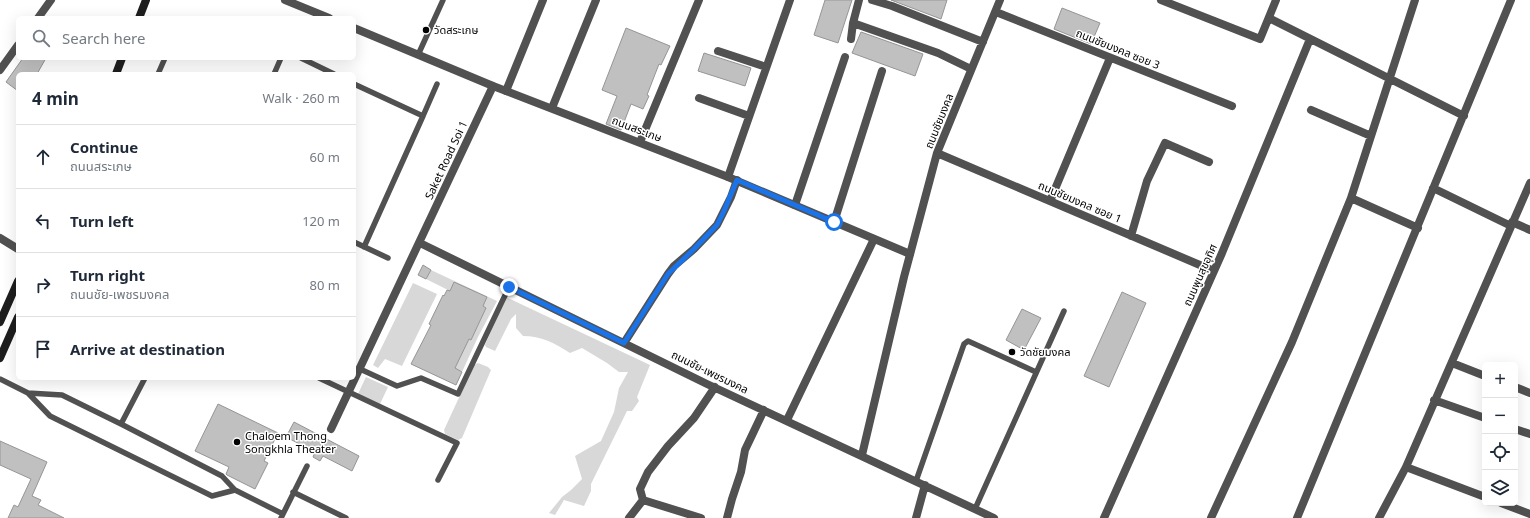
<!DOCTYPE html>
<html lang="en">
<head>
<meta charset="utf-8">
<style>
  body { margin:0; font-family:"Noto Sans","Noto Sans Thai",sans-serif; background:#f6f6f7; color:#1f2937 }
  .controls { position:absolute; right:12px; bottom:12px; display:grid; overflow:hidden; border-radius:6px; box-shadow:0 4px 16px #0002 }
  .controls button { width:36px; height:36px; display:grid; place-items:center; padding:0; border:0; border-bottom:1px solid #e0e1e3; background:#fff; color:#1f2937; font:20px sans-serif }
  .stop { position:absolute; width:12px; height:12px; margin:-9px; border:3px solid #1a73e8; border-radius:50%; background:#fff }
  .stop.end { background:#1a73e8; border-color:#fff; box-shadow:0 1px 4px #0008 }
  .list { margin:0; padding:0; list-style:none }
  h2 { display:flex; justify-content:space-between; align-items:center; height:52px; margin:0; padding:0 16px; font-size:17px }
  h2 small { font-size:13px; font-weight:400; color:#747a83 }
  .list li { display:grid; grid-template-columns:26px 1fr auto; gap:12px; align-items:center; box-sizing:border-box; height:64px; padding:0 16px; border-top:1px solid #e0e1e3 }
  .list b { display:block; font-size:15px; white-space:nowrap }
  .list p { margin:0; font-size:13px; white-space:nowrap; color:#747a83 }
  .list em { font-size:13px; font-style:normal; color:#747a83 }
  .icon { flex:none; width:22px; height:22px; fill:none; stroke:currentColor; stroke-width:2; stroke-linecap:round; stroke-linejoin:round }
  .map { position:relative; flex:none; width:1530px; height:518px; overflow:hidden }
  .search { position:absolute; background:#fff; box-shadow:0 4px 16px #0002; left:16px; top:16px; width:340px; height:44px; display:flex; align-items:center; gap:10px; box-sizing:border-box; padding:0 14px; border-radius:6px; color:#747a83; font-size:15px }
  .panel { position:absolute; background:#fff; box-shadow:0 4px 16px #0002; left:16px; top:72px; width:340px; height:308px; border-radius:6px }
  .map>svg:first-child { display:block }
</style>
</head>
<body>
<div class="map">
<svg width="1530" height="518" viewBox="0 0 1530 518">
  <rect width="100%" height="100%" fill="#fff"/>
  <path fill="#d8d8d8" d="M 431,270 L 497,301 L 478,337 L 462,372 L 451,366 L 469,339 L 471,340 L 486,308 L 483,306 L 487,297 L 454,282 L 450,291 L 426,279 Z
    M 413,283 L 437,294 L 402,366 L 385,359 L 378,368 L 373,365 Z
    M 506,297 L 650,365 L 637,397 L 639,401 L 632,411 L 627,411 L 591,484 L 591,491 L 584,506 L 564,500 L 555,515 L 549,513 L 562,497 L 571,490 L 582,479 L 575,456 L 601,441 L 614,412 L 619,388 L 628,372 L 619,372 L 607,363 L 582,348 L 570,353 C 555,343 541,336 523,336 L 516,328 L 516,314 L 511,319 L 495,351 L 486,347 L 485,345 Z
    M 478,363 L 488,367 L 491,370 L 462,438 L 458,440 L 445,434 L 444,430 L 474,365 Z
    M 366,377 L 388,387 L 380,404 L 358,394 Z"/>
  <path fill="#c0c0c0" stroke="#959595" d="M 825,0 L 852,0 L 838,43 L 814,35 Z
    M 891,0 L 947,0 L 941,19 Z
    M 1062,8 L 1100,23 L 1091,44 L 1054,29 Z
    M 626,28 L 670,46 L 661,65 L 659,64 L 647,95 L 649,96 L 643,109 L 631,104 L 621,130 L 606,124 L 617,96 L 602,90 Z
    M 861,32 L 923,54 L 915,76 L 852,53 Z
    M 704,53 L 751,68 L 745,86 L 698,71 Z
    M 23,58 L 46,58 L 37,74 L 18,74 L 18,91 L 6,82 Z
    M 423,265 L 431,270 L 426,279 L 418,275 Z
    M 454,282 L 487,297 L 483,306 L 486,308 L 471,340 L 469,339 L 455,368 L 462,372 L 456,385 L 411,364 L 431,325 L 429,324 L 443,295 L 444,296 L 447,290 L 450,291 Z
    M 1122,292 L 1146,303 L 1109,387 L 1084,376 Z
    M 1022,309 L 1041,318 L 1024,350 L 1006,340 Z
    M 218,404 L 278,433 L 264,461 L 268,463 L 255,489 L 227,475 L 226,474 L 229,467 L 195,451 Z
    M 294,422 L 359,456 L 352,471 L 323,456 L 320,461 L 313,457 L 315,452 L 286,437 Z
    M 0,441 L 47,462 L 32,496 L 41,500 L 38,505 L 64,518 L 8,518 L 14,505 L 18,507 L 31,479 L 0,465 Z"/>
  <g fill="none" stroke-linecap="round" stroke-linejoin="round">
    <path stroke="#515151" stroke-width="5.5" d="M 418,55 L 443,0
      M 301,58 L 334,74
      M 158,74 L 165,58
      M 274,74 L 281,58
      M 354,84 L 423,116 L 364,247
      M 423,116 L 437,84
      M 354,242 L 388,258
      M 360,369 L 397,386 L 421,378 L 458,394 L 509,287
      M 319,378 L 457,443 L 438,480
      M 0,379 L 28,393 L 50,416 L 212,496 L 235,490 L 283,514
      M 28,393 L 62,395 L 121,424 L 222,476 L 235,490
      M 121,424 L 145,378
      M 916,481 L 964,344 L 968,341 L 1036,372
      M 293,492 L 346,518
      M 975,509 L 1064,311
      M 281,518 L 307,466"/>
    <path stroke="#515151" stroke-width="8" d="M 859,0 L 853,23 L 938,53 L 971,69
      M 872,0 L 892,6 L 983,42
      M 1161,0 L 1260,39 L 1276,0
      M 996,12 L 1232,106
      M 38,18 L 51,0
      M 1269,18 L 1464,116
      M 851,39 L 853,23
      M 718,51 L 766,67
      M 0,70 L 18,45
      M 506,91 L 543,0
      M 699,98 L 749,116
      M 552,108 L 596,0
      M 1311,110 L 1371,136
      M 640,142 L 699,0
      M 937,153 L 1214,271
      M 728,177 L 790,0
      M 1433,188 L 1511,226
      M 1351,198 L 1418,228
      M 1050,201 L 1110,58
      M 795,205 L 845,57
      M 834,222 L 882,71
      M 1512,222 L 1530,230
      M 1131,236 L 1147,181 L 1165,143 L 1209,162
      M 0,238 L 18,249
      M 420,243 L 707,384 L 994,518
      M 624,343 L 668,274 L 674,266 L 694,249 L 717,225 L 731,197 L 737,180
      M 1452,363 L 1485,376
      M 1515,387 L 1530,393
      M 1434,400 L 1485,418
      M 787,420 L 874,239
      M 331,429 L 493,86
      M 1515,429 L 1530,434
      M 862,455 L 904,277 L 937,153 L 1000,0
      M 1406,467 L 1485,497
      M 1501,503 L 1530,514
      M 629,518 L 643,500
      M 701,518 L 643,500 L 640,489 L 648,472 L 668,446 L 694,418 L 715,387
      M 727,518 L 732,499 L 741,472 L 745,450 L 764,410
      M 916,518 L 925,485
      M 1104,518 L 1222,253 L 1310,39
      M 1211,518 L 1292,342 L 1351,198 L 1415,0
      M 1297,518 L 1511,0
      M 1379,518 L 1406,467 L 1530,183"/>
    <path stroke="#515151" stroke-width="8" d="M 285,0 L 329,18
      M 354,28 L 493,86 L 728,177 L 910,254"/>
    <path stroke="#1e1e1e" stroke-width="8" d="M 139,18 L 146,0
      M 116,74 L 122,58
      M 0,322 L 18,281
      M 0,358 L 18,317"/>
  </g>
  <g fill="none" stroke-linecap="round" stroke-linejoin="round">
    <path stroke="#1a73e8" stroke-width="5" d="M 509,287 L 624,343 L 668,274 L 694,249 L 717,225 L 724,211 L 737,180 L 834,222"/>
  </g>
  <g fill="#000" stroke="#fff" stroke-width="1.5">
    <circle cx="426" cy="30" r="4"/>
    <circle cx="1012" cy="352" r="4"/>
    <circle cx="237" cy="442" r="4"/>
  </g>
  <g text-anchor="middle" stroke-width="3" stroke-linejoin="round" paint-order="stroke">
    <g font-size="11" fill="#000" stroke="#fff" text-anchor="start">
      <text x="434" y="34">วัดสระเกษ</text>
      <text x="1020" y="356">วัดชัยมงคล</text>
      <text x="245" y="440">Chaloem Thong<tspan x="245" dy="13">Songkhla Theater</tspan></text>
    </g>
    <g font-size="11" fill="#000" stroke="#fff">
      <text transform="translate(1118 49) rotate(22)" y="4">ถนนชัยมงคล ซอย 3</text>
      <text transform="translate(939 121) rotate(-68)" y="4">ถนนชัยมงคล</text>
      <text transform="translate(637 129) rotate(21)" y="4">ถนนสระเกษ</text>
      <text transform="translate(446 160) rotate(-65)" y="4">Saket Road Soi 1</text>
      <text transform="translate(1080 202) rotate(23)" y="4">ถนนชัยมงคล ซอย 1</text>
      <text transform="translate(1200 275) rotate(-66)" y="4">ถนนพูนสุขอุทิศ</text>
      <text transform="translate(710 372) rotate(26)" y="4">ถนนชัย-เพชรมงคล</text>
    </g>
  </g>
</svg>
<div class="controls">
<button>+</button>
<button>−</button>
<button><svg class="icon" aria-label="locate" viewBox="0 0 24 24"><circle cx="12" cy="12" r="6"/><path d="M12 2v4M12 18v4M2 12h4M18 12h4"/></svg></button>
<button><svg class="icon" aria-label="layers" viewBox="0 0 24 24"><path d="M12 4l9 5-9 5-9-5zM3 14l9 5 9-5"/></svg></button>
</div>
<div class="stop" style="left:834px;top:222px"></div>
<div class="stop end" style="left:509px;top:287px"></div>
<div class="search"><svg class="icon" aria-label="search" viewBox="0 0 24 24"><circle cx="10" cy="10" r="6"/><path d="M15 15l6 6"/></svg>Search here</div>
<section class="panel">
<h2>4 min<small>Walk · 260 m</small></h2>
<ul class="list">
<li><svg class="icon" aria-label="ahead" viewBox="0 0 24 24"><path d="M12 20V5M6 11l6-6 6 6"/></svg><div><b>Continue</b><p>ถนนสระเกษ</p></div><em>60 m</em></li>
<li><svg class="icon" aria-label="left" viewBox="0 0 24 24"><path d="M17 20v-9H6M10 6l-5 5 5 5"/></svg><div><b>Turn left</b></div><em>120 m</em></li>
<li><svg class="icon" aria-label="right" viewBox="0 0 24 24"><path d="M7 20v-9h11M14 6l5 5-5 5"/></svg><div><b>Turn right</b><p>ถนนชัย-เพชรมงคล</p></div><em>80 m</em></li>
<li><svg class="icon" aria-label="arrive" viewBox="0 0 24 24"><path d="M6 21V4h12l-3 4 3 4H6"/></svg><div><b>Arrive at destination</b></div></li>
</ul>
</section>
</div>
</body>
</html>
